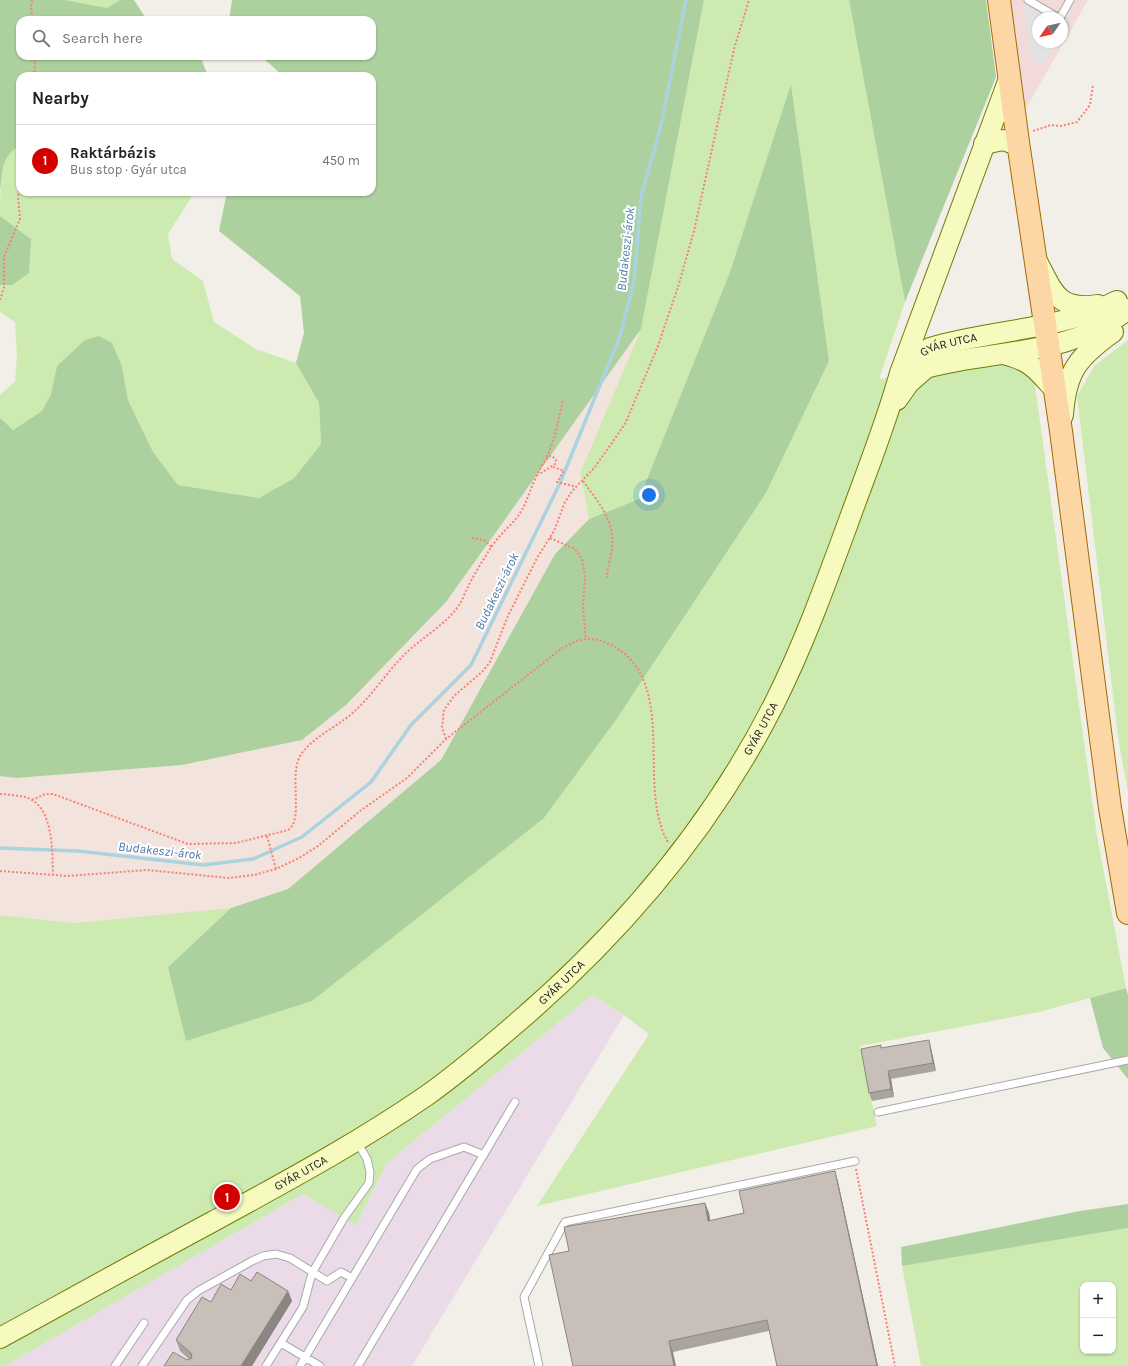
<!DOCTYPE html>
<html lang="en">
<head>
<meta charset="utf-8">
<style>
  body { margin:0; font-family:Karla,sans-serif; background:#f2f2f2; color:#202124 }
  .controls { position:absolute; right:12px; bottom:12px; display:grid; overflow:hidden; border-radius:8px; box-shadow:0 1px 3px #0004 }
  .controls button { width:36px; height:36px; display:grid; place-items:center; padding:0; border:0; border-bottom:1px solid #e0e0e0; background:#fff; color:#202124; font:20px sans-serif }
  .compass { position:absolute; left:1032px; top:12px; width:36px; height:36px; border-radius:50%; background:#fff; box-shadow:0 1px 3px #0004; rotate:236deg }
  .you { position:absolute; left:649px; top:495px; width:14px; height:14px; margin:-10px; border:3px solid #fff; border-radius:50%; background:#1a73e8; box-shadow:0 0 0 6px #1a73e833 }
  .badge { display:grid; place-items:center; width:26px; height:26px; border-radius:50%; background:#d40000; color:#fff; font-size:13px; font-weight:700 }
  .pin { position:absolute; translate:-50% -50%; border:2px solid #fff; box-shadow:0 1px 4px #0006 }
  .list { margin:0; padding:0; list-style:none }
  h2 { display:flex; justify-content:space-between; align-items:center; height:52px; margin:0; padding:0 16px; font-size:17px }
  h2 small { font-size:13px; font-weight:400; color:#757577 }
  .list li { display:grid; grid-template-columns:26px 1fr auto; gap:12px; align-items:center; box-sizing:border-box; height:72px; padding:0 16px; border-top:1px solid #e0e0e0 }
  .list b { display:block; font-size:15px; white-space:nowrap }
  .list p { margin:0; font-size:13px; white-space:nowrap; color:#757577 }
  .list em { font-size:13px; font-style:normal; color:#757577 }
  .icon { flex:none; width:22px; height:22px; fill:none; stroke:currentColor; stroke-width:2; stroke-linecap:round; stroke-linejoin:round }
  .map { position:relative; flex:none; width:1128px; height:1366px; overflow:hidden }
  .search { position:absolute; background:#fff; box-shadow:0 1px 3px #0004; left:16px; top:16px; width:360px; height:44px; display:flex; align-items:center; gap:10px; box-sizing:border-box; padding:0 14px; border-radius:12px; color:#757577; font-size:15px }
  .panel { position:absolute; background:#fff; box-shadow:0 1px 3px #0004; left:16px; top:72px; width:360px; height:124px; border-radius:12px }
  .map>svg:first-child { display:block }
</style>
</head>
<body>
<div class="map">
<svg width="1128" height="1366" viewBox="0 0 1128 1366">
  <rect width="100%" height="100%" fill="#f2efe9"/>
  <path fill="#f2dad9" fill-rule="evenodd" d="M 1008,0 L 1088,0 L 1024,112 ZM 1038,18 L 1062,18 L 1062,42 L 1038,42 Z"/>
  <path fill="#ebdbe8" d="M 592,995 L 624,1015 L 412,1366 L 5,1366 L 303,1194 L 356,1224 L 387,1163 Z"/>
  <path fill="#f3e3dd" d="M 641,329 L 580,473 L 589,519 L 555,554 L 441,760 L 288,889 L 231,908 L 73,923 L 0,915 L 0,776 L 16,778 L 182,765 L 302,740 L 346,705 L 446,602 Z"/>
  <path fill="#cdebb0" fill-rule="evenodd" d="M 65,0 L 120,0 L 107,8 Z
    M 704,0 L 849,0 L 905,302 L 879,379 L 1015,364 L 1035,385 L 1097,836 L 1126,988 L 1039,1012 L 860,1046 L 877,1126 L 537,1206 L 649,1034 L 624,1015 L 592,995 L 387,1163 L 356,1225 L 303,1194 L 5,1366 L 0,1366 L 0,915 L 73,923 L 231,908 L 168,967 L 544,818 L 616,720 L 766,493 L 829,361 L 791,85 L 730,272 L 639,499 L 589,519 L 580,473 L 641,329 Z
    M 20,146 L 20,192 L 190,192 L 191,198 L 168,234 L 172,259 L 203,281 L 214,322 L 256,349 L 296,363 L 319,403 L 321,444 L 294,478 L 259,498 L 178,485 L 153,452 L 128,400 L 122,366 L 57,366 L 51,394 L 42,411 L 13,430 L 0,419 L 0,395 L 15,381 L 17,355 L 15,322 L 0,312 L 0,285 L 12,285 L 31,239 L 0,216 C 0,201 0,161 11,150 C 13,148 17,147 20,146 Z
    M 1128,340 L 1128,793 L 1118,737 L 1077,396 L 1094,366 Z
    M 1128,1228 L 1128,1366 L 921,1366 L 902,1266 ZM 1083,1285 L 1113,1285 L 1113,1351 L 1083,1351 Z"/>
  <path fill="#add19e" d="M 0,0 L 65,0 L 107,8 L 120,0 L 134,0 L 147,20 L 20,20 L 20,56 L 200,56 L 208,76 L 20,76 L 20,146 C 1,155 3,172 0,191 Z
    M 232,0 L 704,0 L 641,329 L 446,602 L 346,705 L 302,740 L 182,765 L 16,778 L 0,776 L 0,418 L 13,430 L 42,411 L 51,394 L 57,366 L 85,340 L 99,336 L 112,343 L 122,366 L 128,400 L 153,452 L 178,485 L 259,498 L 294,478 L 321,444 L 319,403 L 296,363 L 304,333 L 300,296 L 219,231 L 227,192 L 372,192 L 372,76 L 283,76 L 261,56 L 372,56 L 372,20 L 229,20 Z
    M 849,0 L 986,0 L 996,77 L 905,302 Z
    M 791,84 L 829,361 L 766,493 L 616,720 L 544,818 L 312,1001 L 186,1041 L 168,967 L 231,908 L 288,889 L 441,760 L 555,554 L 589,519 L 639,499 L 730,272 Z
    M 0,216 L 31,239 L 29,273 L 12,285 L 0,285 Z
    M 1126,988 L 1128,995 L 1128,1079 L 1103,1048 L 1090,998 Z
    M 1128,1204 L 1128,1228 L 902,1266 L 901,1247 L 1080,1211 Z"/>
  <path fill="#e2e2e2" d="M 1024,3 L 1048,18 L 1038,18 L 1038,42 L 1056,42 L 1043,64 L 1031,58 Z
    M 1061,5 L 1073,12 L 1062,31 L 1062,18 L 1053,18 Z"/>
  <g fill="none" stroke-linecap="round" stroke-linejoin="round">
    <path stroke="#aad3df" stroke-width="3.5" d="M 0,848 L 78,851 L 203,865 L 253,859 L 302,837 L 371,782 L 411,725 L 471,665 L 560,483 L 620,336 L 634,282 L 641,197 L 661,125 L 686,0"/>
    <g stroke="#a9a9a9" stroke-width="9">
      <path id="service" d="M 1028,0 L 1059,18
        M 1060,18 L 1070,0
        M 878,1112 L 1128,1060
        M 281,1343 L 320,1366
        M 115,1366 L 144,1323
        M 142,1366 L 187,1300 L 198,1291 L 252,1261 L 263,1256 L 276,1254 L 290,1258 L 327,1281 L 341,1272 L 352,1278
        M 266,1366 L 303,1307 L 312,1273 L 344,1218 L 369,1183 L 370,1172 L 367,1159 L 357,1142
        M 300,1366 L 417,1169 L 430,1159 L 464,1147 L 484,1155
        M 358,1366 L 515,1102
        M 539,1366 L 524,1297 L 565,1222 L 855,1161"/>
    </g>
    <g stroke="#707d05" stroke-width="22">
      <g id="secondary">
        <path d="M 984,144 L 1003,140 L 1018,145"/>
        <path d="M 1038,263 C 1054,294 1059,311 1098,305"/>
        <path d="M 1004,354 C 1031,361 1036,369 1054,389"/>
        <path id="s1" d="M 901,371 L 914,358 L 930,348 C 992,329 1059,331 1117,301"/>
        <path d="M 897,400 L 909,383 L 926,368 C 993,349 1072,357 1128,309"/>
        <path d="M 1063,415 C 1066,371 1078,357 1113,332"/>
        <path id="s2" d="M 0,1338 C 71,1299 141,1260 212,1222 C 285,1182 358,1143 426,1096 C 456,1075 484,1051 512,1027 C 619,936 712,827 775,702 C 804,644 826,583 848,523 C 866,473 886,424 900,373 L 1010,76"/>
      </g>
    </g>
    <g stroke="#a06b00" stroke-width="24">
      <path id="primary" d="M 999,0 L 1018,142 L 1061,431 L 1110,808 L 1128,913"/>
    </g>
    <path stroke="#fa8072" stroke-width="2" stroke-dasharray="2 2" stroke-linecap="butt" d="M 32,0 L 31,7 L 33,20
      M 33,76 L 35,70 L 34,56
      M 1033,131 L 1051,125 L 1061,126 L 1077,122 L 1090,105 L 1093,85
      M 0,300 L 4,287 L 4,257 L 20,219 L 18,196 L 20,186
      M 547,457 L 555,435 L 563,400
      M 553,467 L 564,471 L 557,482 L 577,487
      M 583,481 C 598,502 615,520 612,548 C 611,558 607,568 607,578
      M 472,538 L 484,540 L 492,547
      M 550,538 L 575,549 L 582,559 L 585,576 L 583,608 L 586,638
      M 446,739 L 442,727 L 444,710 L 454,696 L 483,671 L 490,662 L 507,618 L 537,558 L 554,531 L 565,502 L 572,491 L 595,467 L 625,424 L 658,346 L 678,287 L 694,231 L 734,49 L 749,0
      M 0,794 C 9,795 20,795 28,798 C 54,808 52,853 53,875
      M 32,800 L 45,794 L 53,794 L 188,844 L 236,843 L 288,830 C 305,819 287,773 302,753 C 314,737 334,728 349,716 C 370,699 385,674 404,655 C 421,638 450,622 461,602 C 463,599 464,594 466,591 C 473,576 483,560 492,546 C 502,531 518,521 525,504 C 530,492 540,462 550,456 L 553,457 L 556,460 L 555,464 L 538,475
      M 267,836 L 276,869
      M 0,871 L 68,876 L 147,870 L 229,878 L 254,875 L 276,869 L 299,858 L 318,846 L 360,811 L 407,778 L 446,739 L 561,649 C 577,639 591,635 609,644 C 681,677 635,787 668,842
      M 856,1169 L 895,1366"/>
    <use href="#service" stroke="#fff" stroke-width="7"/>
    <use href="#secondary" stroke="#f7fabf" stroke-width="20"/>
    <use href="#primary" stroke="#fcd6a4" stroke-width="22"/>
  </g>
  <path fill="#aba49e" d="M 882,1048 L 931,1048 L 936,1071 L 891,1079 L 894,1097 L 872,1101 L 869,1093 Z
    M 835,1171 L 838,1182 L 878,1366 L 777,1366 L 769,1331 L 673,1352 L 569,1251 L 705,1203 L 709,1213 L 710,1221 L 744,1213 Z
    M 251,1281 L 288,1291 L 292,1301 L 252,1366 L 164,1366 L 187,1360 L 189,1359 L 180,1351 L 176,1340 L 211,1302 L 231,1290 Z"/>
  <path fill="#8b8681" d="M 929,1040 L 931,1048 L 936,1071 L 933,1063 Z
    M 888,1071 L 891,1079 L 894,1097 L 891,1089 Z
    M 835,1171 L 838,1182 L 878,1366 L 877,1366 Z
    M 705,1203 L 709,1213 L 712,1232 L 708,1221 Z
    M 288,1291 L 292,1301 L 252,1366 L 241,1366 Z
    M 669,1341 L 673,1352 L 676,1366 L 674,1366 Z"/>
  <path fill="#c7bfb8" stroke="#8b8681" d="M 929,1040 L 933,1063 L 888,1071 L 891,1089 L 869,1093 L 861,1049 L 881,1045 L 881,1048 Z
    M 835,1171 L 877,1366 L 777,1366 L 767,1320 L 669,1341 L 674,1366 L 573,1366 L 549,1255 L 569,1251 L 564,1227 L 705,1203 L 708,1221 L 744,1213 L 739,1191 Z
    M 257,1272 L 288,1291 L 241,1366 L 164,1366 L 173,1352 L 187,1360 L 192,1358 L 191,1353 L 176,1340 L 202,1297 L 211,1302 L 221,1284 L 231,1290 L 240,1274 L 251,1281 Z"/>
  <g text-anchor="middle" stroke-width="4" stroke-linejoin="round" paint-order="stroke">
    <g font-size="12" fill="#222" stroke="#fff">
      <text dy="4" stroke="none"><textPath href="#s1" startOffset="56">GYÁR UTCA</textPath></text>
      <text dy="4" stroke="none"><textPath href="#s2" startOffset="991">GYÁR UTCA</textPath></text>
      <text dy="4" stroke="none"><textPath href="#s2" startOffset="667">GYÁR UTCA</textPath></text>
      <text dy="4" stroke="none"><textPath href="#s2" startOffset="343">GYÁR UTCA</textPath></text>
    </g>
    <g font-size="13" font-style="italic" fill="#4a7aab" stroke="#fff">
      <text transform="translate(625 249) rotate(-84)" y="5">Budakeszi-árok</text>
      <text transform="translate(496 591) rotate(-64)" y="5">Budakeszi-árok</text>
      <text transform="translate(160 850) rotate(6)" y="5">Budakeszi-árok</text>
    </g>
  </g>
</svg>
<div class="controls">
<button>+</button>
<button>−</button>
</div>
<svg class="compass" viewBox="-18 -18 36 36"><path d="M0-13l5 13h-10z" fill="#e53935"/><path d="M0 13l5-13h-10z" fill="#757577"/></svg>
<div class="you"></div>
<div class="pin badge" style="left:227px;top:1197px">1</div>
<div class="search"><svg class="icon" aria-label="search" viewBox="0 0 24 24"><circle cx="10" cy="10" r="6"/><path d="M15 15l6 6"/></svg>Search here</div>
<section class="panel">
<h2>Nearby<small></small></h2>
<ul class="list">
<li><span class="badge">1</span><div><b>Raktárbázis</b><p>Bus stop · Gyár utca</p></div><em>450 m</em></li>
</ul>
</section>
</div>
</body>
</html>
